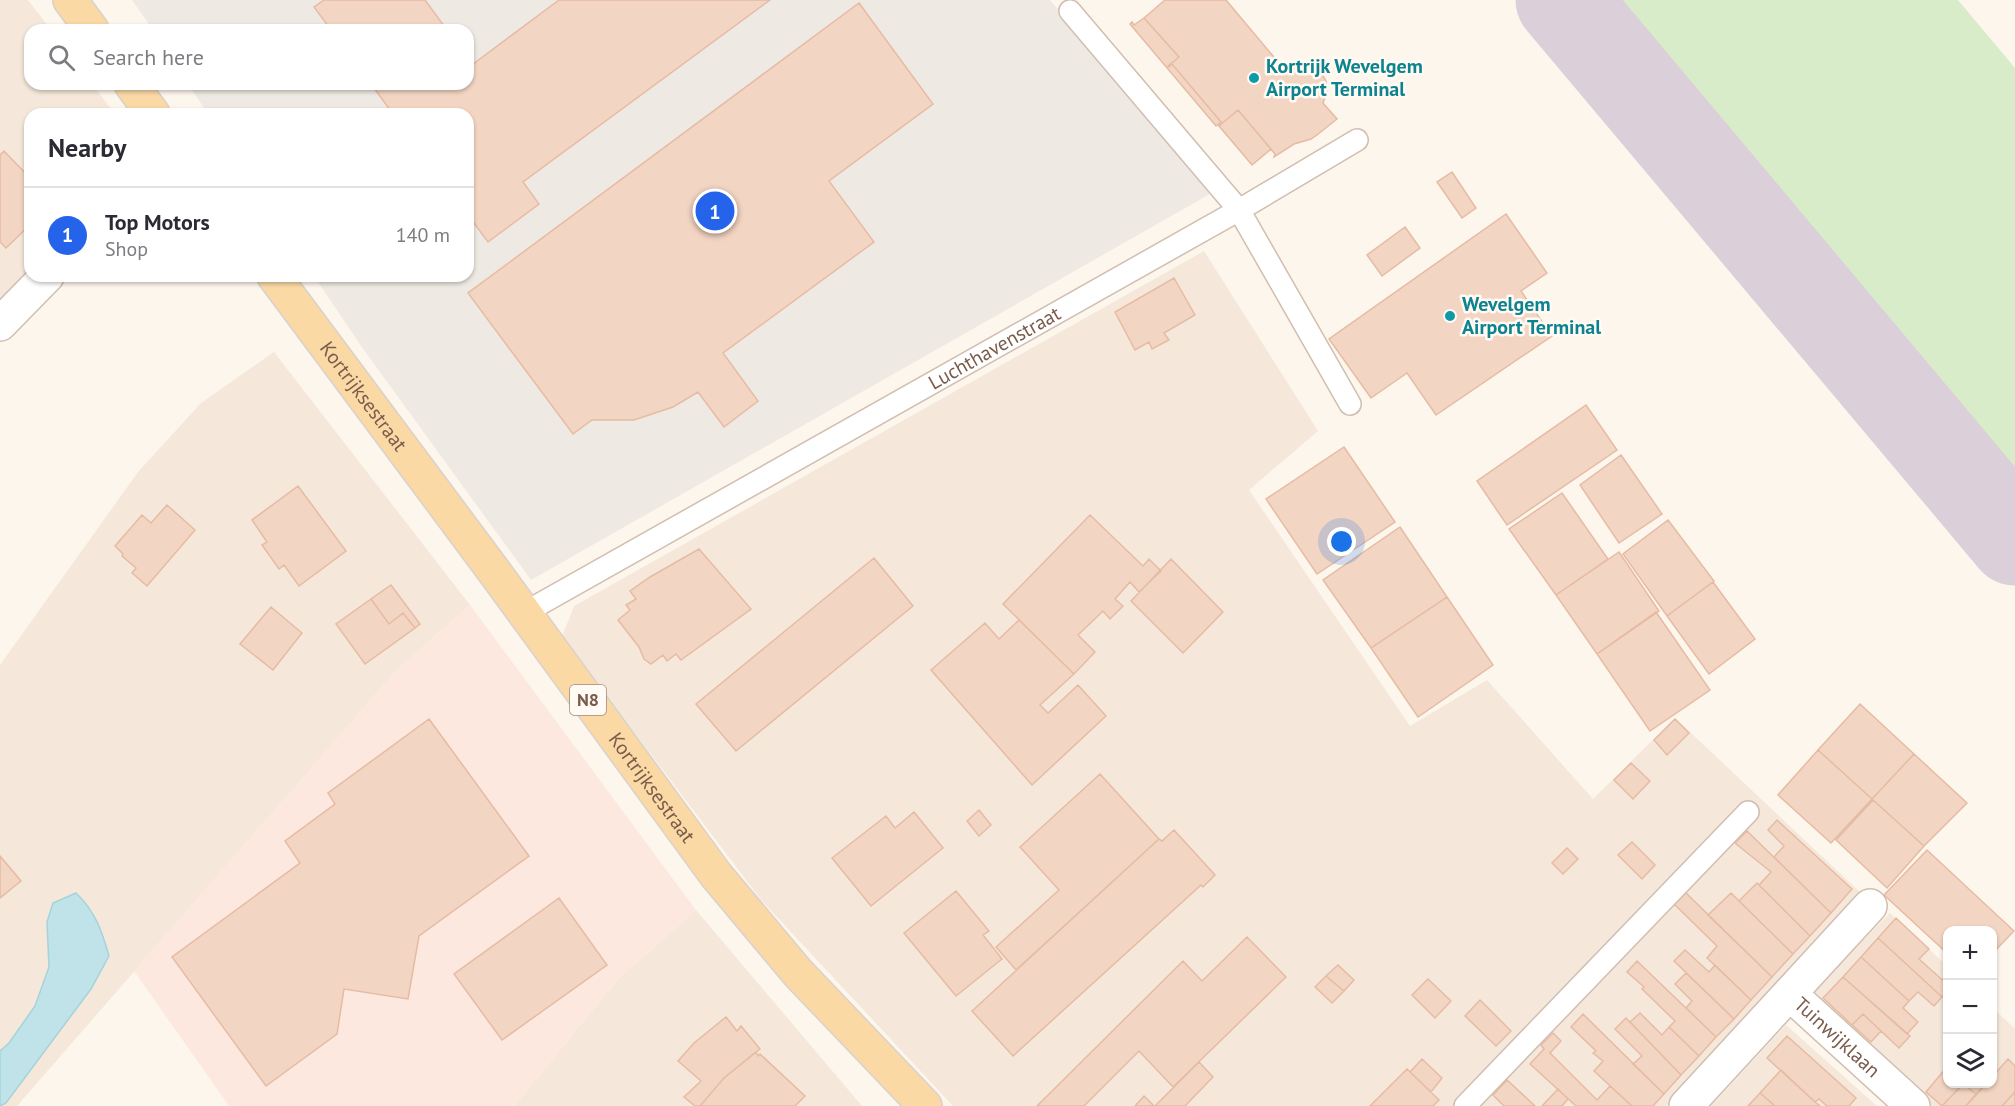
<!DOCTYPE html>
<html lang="en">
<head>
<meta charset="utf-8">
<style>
  body { margin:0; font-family:"PT Sans",sans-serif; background:#f2f2f3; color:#2b2b33 }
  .controls { position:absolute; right:18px; bottom:18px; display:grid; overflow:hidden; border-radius:12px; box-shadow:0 2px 4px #0004 }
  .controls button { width:54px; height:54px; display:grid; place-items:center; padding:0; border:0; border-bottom:2px solid #e1e1e2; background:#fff; color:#2b2b33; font:30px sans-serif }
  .you { position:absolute; left:1342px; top:542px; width:21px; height:21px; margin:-15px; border:4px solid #fff; border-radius:50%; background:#1a73e8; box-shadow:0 0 0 9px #1a73e833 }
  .badge { display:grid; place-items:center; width:39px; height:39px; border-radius:50%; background:#2563eb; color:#fff; font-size:20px; font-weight:700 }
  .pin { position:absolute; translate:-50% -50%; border:3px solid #fff; box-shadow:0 2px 6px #0006 }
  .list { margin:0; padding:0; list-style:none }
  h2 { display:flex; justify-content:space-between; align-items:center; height:78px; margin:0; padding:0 24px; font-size:26px }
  h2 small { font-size:20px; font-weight:400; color:#7c7c81 }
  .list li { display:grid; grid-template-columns:39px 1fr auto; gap:18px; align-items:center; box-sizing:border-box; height:96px; padding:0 24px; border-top:2px solid #e1e1e2 }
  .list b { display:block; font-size:22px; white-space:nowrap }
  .list p { margin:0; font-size:20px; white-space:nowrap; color:#7c7c81 }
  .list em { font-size:20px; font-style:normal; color:#7c7c81 }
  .icon { flex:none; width:33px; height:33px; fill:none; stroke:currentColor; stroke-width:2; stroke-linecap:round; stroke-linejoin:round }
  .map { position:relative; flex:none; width:2015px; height:1106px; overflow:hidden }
  .search { position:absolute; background:#fff; box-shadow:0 2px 4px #0004; left:24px; top:24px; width:450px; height:66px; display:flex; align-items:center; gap:15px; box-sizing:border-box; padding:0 21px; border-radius:18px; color:#7c7c81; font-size:22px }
  .panel { position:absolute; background:#fff; box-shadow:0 2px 4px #0004; left:24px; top:108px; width:450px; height:174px; border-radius:18px }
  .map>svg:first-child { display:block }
</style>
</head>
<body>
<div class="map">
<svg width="2015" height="1106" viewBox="0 0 2015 1106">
  <rect width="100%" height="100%" fill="#fdf6ec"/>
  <path fill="#f5e8da" d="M 0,0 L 28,0 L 51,30 L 30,30 L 30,84 L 92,84 L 115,114 L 30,114 L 30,273 L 0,303 Z
    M 1204,251 L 1318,431 L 1249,490 L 1410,726 L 1487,680 L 1593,799 L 1675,718 L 1861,893 L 1666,1106 L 953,1106 L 762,901 L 562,637 L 574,606 Z
    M 274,352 L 470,605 L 396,671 L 17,1106 L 0,1106 L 0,665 L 138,472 L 201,403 Z
    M 696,910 L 862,1106 L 514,1106 L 617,980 Z
    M 1890,913 L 1947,966 L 1948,1084 L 1992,1084 L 1993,1008 L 2015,1029 L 2015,1106 L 1928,1106 L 1806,998 Z
    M 1786,1025 L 1877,1106 L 1711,1106 Z"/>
  <path fill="#fde8e0" d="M 470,605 L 696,910 L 617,980 L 514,1106 L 229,1106 L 134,971 L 396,671 Z"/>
  <path fill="#efe9e4" d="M 132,0 L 1050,0 L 1210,194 L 531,580 L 361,346 L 314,276 L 468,276 L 468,114 L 208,114 L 188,84 L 468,84 L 468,30 L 153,30 Z"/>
  <path fill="#d8ecc9" d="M 1599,0 L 1958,0 L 2015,68 L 2015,495 Z"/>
  <path fill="#bfe3e8" stroke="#a5d3da" stroke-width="1.5" d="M 76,893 C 95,911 102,931 109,956 L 91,989 L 6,1103 L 0,1106 L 0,1051 L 9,1043 L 35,1006 L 49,967 L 47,922 L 53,903 Z"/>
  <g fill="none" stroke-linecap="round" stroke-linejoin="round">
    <path stroke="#dbcfda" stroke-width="93" d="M 1562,0 L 2015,539"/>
  </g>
  <path fill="#f3d5c3" stroke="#e6bba3" stroke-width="1.5" d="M 324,0 L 425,0 L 447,30 L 331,30 L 314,7 Z
    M 559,0 L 770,0 L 523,182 L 539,204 L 488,242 L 468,215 L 468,114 L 393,114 L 371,84 L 468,84 L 468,58 L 473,64 Z
    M 1165,0 L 1226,0 L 1283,68 L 1293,62 L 1312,65 L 1319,69 L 1326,81 L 1327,92 L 1323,103 L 1337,119 L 1317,135 L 1311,139 L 1294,144 L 1274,157 L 1275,154 L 1238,110 L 1219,126 L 1218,125 L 1221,122 L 1172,64 L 1169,67 L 1168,66 L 1179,57 L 1144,18 Z
    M 859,3 L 933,104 L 829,181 L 874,242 L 723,353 L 758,401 L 724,427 L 698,392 L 673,407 L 634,420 L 592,420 L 573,434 L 468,293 Z
    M 1144,18 L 1179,57 L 1168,66 L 1169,67 L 1172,64 L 1221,122 L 1216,126 L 1130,24 L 1132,22 L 1134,25 Z
    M 1238,110 L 1271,149 L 1252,165 L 1219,126 Z
    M 4,151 L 30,178 L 30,225 L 6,248 L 0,242 L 0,155 Z
    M 1452,172 L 1476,208 L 1462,218 L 1437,182 Z
    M 1506,214 L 1547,273 L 1521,291 L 1552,336 L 1436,415 L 1407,373 L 1371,398 L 1329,339 Z
    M 1405,227 L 1420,248 L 1382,276 L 1367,255 Z
    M 1174,278 L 1195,315 L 1164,333 L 1169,340 L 1152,349 L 1149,342 L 1135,350 L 1115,312 Z
    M 1586,405 L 1617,450 L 1507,525 L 1477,481 Z
    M 1344,447 L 1395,522 L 1317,574 L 1266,499 Z
    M 1621,455 L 1662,514 L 1619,543 L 1580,485 Z
    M 298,486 L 346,551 L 299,586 L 284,565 L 279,569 L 262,545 L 267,542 L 252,520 Z
    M 1562,493 L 1608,559 L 1556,595 L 1509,529 Z
    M 167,505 L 195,530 L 147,586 L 132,573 L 136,568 L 122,556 L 123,554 L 115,546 L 142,515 L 151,523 Z
    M 1090,515 L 1143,566 L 1149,559 L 1161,571 L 1139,592 L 1130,582 L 1115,599 L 1123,606 L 1110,619 L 1103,611 L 1078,635 L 1095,652 L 1074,674 L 1003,604 Z
    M 1668,520 L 1714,581 L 1667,616 L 1623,554 Z
    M 1400,527 L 1447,597 L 1371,648 L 1323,580 Z
    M 699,549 L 751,609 L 681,660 L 676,654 L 667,661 L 663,655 L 651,664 L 644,659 L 639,647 L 618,620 L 630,610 L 626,605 L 636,599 L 630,591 L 650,577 Z
    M 1619,552 L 1659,611 L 1597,654 L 1556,595 Z
    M 874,558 L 913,606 L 736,751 L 696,704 Z
    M 1171,559 L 1223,612 L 1183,653 L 1131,601 Z
    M 1713,582 L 1755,639 L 1709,674 L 1667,616 Z
    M 391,585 L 420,624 L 415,628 L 403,613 L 389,624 L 371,599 Z
    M 1447,597 L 1493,665 L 1418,717 L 1371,648 Z
    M 371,599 L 389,624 L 403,613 L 415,628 L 365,664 L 336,624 Z
    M 271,607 L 302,633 L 273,670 L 240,644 Z
    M 1656,612 L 1710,690 L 1650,731 L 1597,654 Z
    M 1019,620 L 1074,674 L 1040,705 L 1048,713 L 1078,685 L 1106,716 L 1032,785 L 931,670 L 985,623 L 999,639 Z
    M 1860,704 L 1914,754 L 1872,799 L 1818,750 Z
    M 429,719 L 529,856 L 419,936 L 408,999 L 344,989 L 337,1034 L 266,1086 L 172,957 L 300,863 L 285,841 L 335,804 L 328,793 Z
    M 1675,719 L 1689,733 L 1667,755 L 1654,740 Z
    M 1818,750 L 1872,799 L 1831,843 L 1778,795 Z
    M 1914,754 L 1967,803 L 1924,846 L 1872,799 Z
    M 1631,763 L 1650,781 L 1633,799 L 1614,780 Z
    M 1100,774 L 1159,839 L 1016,970 L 996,947 L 1059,890 L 1020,847 Z
    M 1873,800 L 1924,846 L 1887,888 L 1836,840 Z
    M 979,810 L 991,825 L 979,836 L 967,821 Z
    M 914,812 L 943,848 L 871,906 L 832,858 L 886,816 L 895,828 Z
    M 1777,820 L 1852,889 L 1831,913 L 1774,857 L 1784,846 L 1768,830 Z
    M 1174,830 L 1215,875 L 1203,887 L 1201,885 L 1013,1056 L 972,1011 L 1159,839 L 1162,841 Z
    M 1747,831 L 1831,913 L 1810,936 L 1759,885 L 1771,872 L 1735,843 Z
    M 1632,842 L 1655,865 L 1642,879 L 1618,855 Z
    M 1567,848 L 1578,859 L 1563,874 L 1552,863 Z
    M 1927,850 L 2014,931 L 1992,954 L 1992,930 L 1948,930 L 1948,954 L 1884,895 Z
    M 0,856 L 21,881 L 0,898 Z
    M 1757,883 L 1810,936 L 1793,954 L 1739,901 Z
    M 956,891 L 989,931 L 983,935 L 1002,959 L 956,996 L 904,933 Z
    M 1686,893 L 1772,977 L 1751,1000 L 1707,958 L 1717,946 L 1674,904 Z
    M 1731,893 L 1793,954 L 1772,977 L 1708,915 Z
    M 559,898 L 607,965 L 502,1040 L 454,974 Z
    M 1896,918 L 1929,949 L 1919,959 L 1948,985 L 1948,990 L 1942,997 L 1878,938 Z
    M 1247,937 L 1286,977 L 1173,1087 L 1139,1051 L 1084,1106 L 1037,1106 L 1183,961 L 1202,981 Z
    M 1878,938 L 1942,997 L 1934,1006 L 1918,992 L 1909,1001 L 1861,957 Z
    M 1685,950 L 1709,972 L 1715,965 L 1751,1000 L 1734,1019 L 1674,961 Z
    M 1861,957 L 1909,1001 L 1903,1008 L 1918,1022 L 1907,1034 L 1843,977 Z
    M 1637,961 L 1716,1037 L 1699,1056 L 1669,1027 L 1675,1021 L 1642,989 L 1644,987 L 1627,972 Z
    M 1338,965 L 1354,980 L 1344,991 L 1326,976 Z
    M 1686,973 L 1734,1019 L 1716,1037 L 1686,1008 L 1692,1001 L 1675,984 Z
    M 1326,976 L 1344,991 L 1332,1003 L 1315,987 Z
    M 1843,977 L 1910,1036 L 1899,1048 L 1863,1014 L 1852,1025 L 1823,998 Z
    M 1428,979 L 1451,1001 L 1435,1018 L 1412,995 Z
    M 1480,1000 L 1511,1031 L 1496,1046 L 1465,1016 Z
    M 1640,1013 L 1662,1035 L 1669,1027 L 1699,1056 L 1681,1075 L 1630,1022 Z
    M 1583,1014 L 1664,1094 L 1653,1106 L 1632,1106 L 1594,1071 L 1603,1061 L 1593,1053 L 1596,1051 L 1571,1027 Z
    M 1863,1014 L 1881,1031 L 1871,1042 L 1852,1025 Z
    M 726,1017 L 737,1031 L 741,1026 L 760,1049 L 724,1078 L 700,1106 L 695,1106 L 684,1097 L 701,1081 L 678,1061 L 694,1043 Z
    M 1626,1018 L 1681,1075 L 1664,1094 L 1633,1064 L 1642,1056 L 1615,1029 Z
    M 1553,1033 L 1561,1041 L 1550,1053 L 1597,1100 L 1610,1086 L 1632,1106 L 1576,1106 L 1530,1064 L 1544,1049 L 1541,1045 Z
    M 1787,1036 L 1856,1098 L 1849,1106 L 1827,1106 L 1819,1099 L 1815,1102 L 1767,1058 Z
    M 756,1052 L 758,1056 L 760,1054 L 805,1096 L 795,1106 L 700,1106 L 724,1078 Z
    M 1422,1059 L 1442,1078 L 1431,1092 L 1410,1072 Z
    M 2008,1059 L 2015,1066 L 2015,1092 L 2002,1106 L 1966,1106 L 1986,1084 L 1992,1084 L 1992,1077 Z
    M 1199,1062 L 1213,1077 L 1185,1106 L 1155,1106 Z
    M 1946,1068 L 1948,1084 L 1963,1084 L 1942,1106 L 1926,1092 Z
    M 1407,1069 L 1439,1100 L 1433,1106 L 1370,1106 Z
    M 1781,1070 L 1815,1102 L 1820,1106 L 1775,1106 L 1760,1093 Z
    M 1507,1080 L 1535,1106 L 1504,1106 L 1493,1095 Z
    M 1963,1084 L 1976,1094 L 1966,1106 L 1942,1106 Z
    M 1970,1084 L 1986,1084 L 1976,1094 L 1967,1087 Z
    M 1558,1089 L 1568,1099 L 1562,1106 L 1542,1106 Z
    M 2015,1092 L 2015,1106 L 2002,1106 Z
    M 1760,1093 L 1775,1106 L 1748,1106 Z
    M 1144,1096 L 1154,1106 L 1135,1106 Z"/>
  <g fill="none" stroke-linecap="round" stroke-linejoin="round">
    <g stroke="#d1beb0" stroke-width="24">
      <g id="service">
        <path d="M 1350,404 L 1239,210 L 1357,140"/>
        <path id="s1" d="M 524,613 L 1239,210 L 1070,11"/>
        <path d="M 1465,1106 L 1748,812"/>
      </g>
    </g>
    <g stroke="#d1beb0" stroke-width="36">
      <g id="minor">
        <path d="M 0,324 L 47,276"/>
        <path id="s2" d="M 1790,994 L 1913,1106"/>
        <path d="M 1686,1106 L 1870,906"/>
      </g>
    </g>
    <g stroke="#dad1cd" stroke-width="36">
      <g id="primary">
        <path d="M 70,0 L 92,30"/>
        <path d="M 131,84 L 153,114"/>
        <path id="s3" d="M 274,276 L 493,570 L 716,875 L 798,973 L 925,1106"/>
      </g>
    </g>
    <use href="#service" stroke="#fff" stroke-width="21"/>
    <use href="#minor" stroke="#fff" stroke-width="33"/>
    <use href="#primary" stroke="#fbd9a5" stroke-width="33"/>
  </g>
  <g fill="#0f9aa8" stroke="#fffaf3" stroke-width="2">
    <circle cx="1254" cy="78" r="6"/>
    <circle cx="1450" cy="316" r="6"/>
  </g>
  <g text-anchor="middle" stroke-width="5" stroke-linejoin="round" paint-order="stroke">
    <rect fill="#fffaf3" stroke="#a28b7f" stroke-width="1.5" x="570" y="685" width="36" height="30" rx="4.5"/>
    <g font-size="18" font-weight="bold" fill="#7a5c4d">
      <text x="588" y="706">N8</text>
    </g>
    <g font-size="20" font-weight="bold" fill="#0d838f" stroke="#fffaf3" text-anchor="start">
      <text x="1266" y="73">Kortrijk Wevelgem<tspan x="1266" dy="23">Airport Terminal</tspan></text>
      <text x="1462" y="311">Wevelgem<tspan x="1462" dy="23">Airport Terminal</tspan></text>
    </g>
    <g font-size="20" fill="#7a5c4d" stroke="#fffaf3">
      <text dy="7" stroke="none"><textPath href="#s1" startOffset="540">Luchthavenstraat</textPath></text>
      <text dy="7" stroke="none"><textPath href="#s3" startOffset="150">Kortrijksestraat</textPath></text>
      <text dy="7" stroke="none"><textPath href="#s3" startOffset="636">Kortrijksestraat</textPath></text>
      <text dy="7" stroke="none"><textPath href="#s2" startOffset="64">Tuinwijklaan</textPath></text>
    </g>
  </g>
</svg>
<div class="controls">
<button>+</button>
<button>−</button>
<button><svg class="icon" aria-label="layers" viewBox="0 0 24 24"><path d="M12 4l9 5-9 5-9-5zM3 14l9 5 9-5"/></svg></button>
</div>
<div class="you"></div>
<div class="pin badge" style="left:715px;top:211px">1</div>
<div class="search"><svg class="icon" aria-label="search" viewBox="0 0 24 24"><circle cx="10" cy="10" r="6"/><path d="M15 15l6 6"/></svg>Search here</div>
<section class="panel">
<h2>Nearby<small></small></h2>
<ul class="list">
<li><span class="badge">1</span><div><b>Top Motors</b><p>Shop</p></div><em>140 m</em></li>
</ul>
</section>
</div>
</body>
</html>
